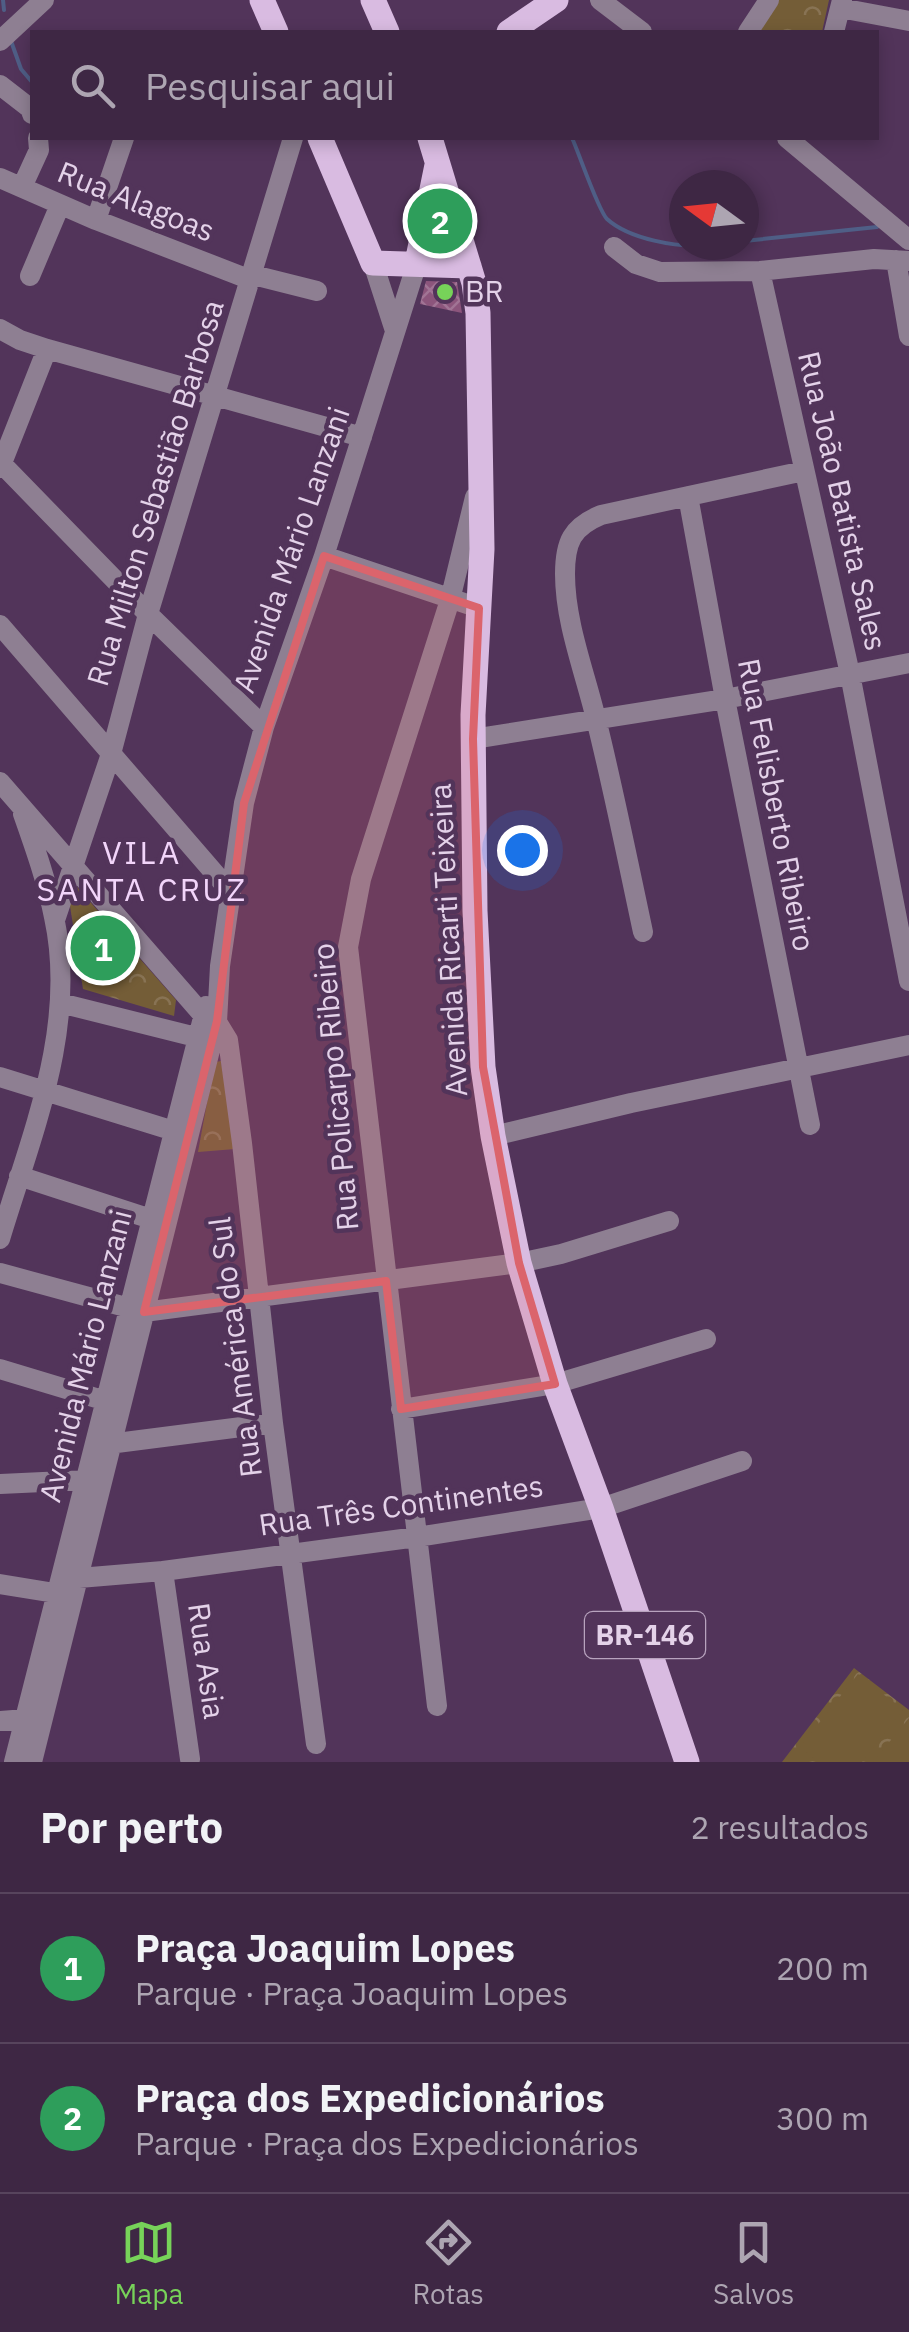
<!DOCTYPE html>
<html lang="pt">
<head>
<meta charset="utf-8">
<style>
  body { margin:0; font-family:"IBM Plex Sans",sans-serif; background:#49334f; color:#f1f3f6 }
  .compass { position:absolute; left:669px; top:170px; width:90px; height:90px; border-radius:50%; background:#3e2744; box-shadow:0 5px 15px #0003; rotate:285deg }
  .you { position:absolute; left:522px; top:850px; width:35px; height:35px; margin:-25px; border:8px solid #fff; border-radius:50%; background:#1a73e8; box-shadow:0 0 0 15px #1a73e833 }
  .badge { display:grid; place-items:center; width:65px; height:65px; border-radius:50%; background:#77d259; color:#fff; font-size:32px; font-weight:700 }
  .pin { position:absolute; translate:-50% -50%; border:5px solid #fff; box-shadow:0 2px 10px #0006 }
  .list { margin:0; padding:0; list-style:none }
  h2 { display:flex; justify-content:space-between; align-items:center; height:130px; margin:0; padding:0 40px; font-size:42px }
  h2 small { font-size:32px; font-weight:400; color:#ada5b2 }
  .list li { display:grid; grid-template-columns:65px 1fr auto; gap:30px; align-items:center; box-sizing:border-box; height:150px; padding:0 40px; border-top:2px solid #57445d }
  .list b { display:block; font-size:38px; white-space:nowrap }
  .list p { margin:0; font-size:32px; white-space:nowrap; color:#ada5b2 }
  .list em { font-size:32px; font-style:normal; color:#ada5b2 }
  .icon { flex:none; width:55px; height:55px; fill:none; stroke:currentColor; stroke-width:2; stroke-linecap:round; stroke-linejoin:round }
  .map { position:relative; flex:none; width:909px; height:1762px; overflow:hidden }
  .search { position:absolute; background:#3e2744; box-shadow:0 5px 15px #0003; left:30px; right:30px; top:30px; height:110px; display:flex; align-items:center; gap:25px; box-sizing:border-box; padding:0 35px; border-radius:0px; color:#ada5b2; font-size:38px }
  .sheet { height:430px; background:#3e2744 }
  nav { display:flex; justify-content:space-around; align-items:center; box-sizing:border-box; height:140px; border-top:2px solid #57445d; background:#3e2744; font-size:28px; color:#ada5b2 }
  nav a { display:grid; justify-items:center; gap:5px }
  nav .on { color:#77d259 }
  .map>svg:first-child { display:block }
</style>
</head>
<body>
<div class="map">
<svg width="909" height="1762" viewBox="0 0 909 1762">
  <defs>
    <pattern id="forest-crowns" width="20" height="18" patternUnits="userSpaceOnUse" patternTransform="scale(2.5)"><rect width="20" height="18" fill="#745d37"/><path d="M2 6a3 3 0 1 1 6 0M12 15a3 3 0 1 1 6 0" fill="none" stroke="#887354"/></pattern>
    <pattern id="building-cross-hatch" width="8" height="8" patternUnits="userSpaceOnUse" patternTransform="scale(2.5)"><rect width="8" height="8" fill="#8c557c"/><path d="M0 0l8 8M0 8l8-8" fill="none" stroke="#a17495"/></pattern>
  </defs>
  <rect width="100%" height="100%" fill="#52345a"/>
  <path fill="url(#forest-crowns)" d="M 778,0 L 829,0 L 822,32 L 756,32 Z
    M 438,189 L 462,259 L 425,253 Z
    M 71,880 L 176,1000 L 174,1016 L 83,989 L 70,906 Z
    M 221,1061 L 235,1149 L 198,1152 L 213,1070 L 216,1062 Z
    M 854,1668 L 909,1710 L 909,1762 L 782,1762 Z"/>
  <path fill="#745d37" d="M 858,1674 L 903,1710 L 862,1762 L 818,1762 L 800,1747 Z
    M 909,1718 L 909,1762 L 873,1762 Z"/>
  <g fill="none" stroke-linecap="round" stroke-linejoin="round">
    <path stroke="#4f5e86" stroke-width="4" d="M 3,0 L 4,10
      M 11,41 L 21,69 L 32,82
      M 572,138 C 579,153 598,210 607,219 C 629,239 678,248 706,245
      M 744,241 L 877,227"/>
  </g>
  <path fill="url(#building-cross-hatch)" d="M 426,281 L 457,282 L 462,313 L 420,304 Z"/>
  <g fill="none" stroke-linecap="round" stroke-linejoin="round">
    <path stroke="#8e7f92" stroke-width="20" d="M 600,0 L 642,32
      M 840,8 L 909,21
      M 748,32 L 769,0
      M 834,32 L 842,0
      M 0,41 L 44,0
      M 0,85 L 31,109 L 32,114
      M 787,138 L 909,240
      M 0,178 L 96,220 L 251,280
      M 22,187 L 39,150 L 38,138
      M 96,220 L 124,138
      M 614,247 L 636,264 L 660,272 L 760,271 L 874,259 L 909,261
      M 896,260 L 909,336
      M 373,263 L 395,331
      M 760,271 L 850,674 L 909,981
      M 253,275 L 317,291
      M 30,276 L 60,205
      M 0,329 L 20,340 L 47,349 L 362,437
      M 0,462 L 148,614 L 264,727
      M 0,468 L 47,349
      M 688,496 L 725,699 L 810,1125
      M 324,556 L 479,608
      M 0,625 L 230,891
      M 473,739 L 725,699 L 909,663
      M 0,782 L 203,1015 L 217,1022 L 228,1040 L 242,1143 L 273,1423 L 316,1744
      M 55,920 L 111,754 L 148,614 L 293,138
      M 643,932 C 628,862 614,792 597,723 C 586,675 565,624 565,574 C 565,542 572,527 601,515 L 804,471
      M 60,1003 L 208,1040
      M 0,1077 L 174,1131
      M 493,1136 L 631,1103 L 909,1045
      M 19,1176 L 151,1219
      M 0,1239 C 31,1136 78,1027 54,917 C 47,882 35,848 23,814
      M 0,1273 L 144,1312 L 519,1263 L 561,1254 L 669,1221
      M 0,1369 L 106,1401
      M 401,1409 L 555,1384 L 706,1339
      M 101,1445 L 273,1423
      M 0,1484 L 86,1480
      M 163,1571 L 190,1759
      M 67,1579 L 163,1571 L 417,1537 L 601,1508 L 742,1461
      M 0,1584 L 67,1595
      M 437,1706 L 348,947 L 361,879 L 450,600 L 475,497
      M 0,1721 L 38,1718
      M 14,1762 L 206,1006
      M 32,1762 L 217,1022 L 220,966 L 244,803 L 264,727 L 324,556 L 417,263"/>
    <path stroke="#d9bbe1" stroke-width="25" d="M 262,0 L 276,32
      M 373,0 L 387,32
      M 509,32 L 556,0
      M 320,138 L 373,263 L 469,266
      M 430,138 L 474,283 L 478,313 L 482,549 L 473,715 L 475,911 L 483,1067 L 493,1136 L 519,1263 L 555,1384 L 601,1508 L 687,1762
      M 417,263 L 437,165"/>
  </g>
  <path fill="#db646c" fill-opacity="0.2" stroke="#db646c" stroke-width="8" stroke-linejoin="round" d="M 324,556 L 479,608 L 473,739 L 483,1067 L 519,1263 L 555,1384 L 401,1409 L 386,1281 L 144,1312 L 217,1021 L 244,803 Z"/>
  <circle fill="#77d259" stroke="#52345a" stroke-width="4" cx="445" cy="292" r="10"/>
  <g text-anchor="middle" stroke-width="9" stroke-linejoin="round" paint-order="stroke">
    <rect fill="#52345a" stroke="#b8a3be" stroke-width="2.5" x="585" y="1612" width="120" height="46" rx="8"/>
    <g font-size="28" font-weight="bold" fill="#e4d2e9">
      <text x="645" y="1645">BR-146</text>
    </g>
    <g font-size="30" fill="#e4d2e9" stroke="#52345a">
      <text transform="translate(136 202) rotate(22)" y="10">Rua Alagoas</text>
      <text transform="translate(156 493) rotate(-73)" y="10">Rua Milton Sebastião Barbosa</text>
      <text transform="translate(842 501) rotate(77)" y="10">Rua João Batista Sales</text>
      <text transform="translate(292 550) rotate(-71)" y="10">Avenida Mário Lanzani</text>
      <text transform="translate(776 805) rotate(79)" y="10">Rua Felisberto Ribeiro</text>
      <text transform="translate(449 940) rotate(-93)" y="10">Avenida Ricarti Teixeira</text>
      <text transform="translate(336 1087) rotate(-95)" y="10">Rua Policarpo Ribeiro</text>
      <text transform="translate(236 1347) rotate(-97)" y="10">Rua América do Sul</text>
      <text transform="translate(86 1356) rotate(-76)" y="10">Avenida Mário Lanzani</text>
      <text transform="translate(401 1506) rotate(-8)" y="10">Rua Três Continentes</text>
      <text transform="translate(206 1661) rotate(82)" y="10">Rua Asia</text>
    </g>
    <g font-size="30" fill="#e4d2e9" stroke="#52345a" text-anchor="start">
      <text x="465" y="302">BR</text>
    </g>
    <g font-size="32" letter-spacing="2.5" fill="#f2d5fa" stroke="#52345a">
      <text x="142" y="864">VILA<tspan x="142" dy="37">SANTA CRUZ</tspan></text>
    </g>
  </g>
</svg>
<svg class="compass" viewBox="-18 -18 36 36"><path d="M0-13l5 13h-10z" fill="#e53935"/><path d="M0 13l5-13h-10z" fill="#ada5b2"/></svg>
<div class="you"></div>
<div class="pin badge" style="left:103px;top:948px;background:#2e9e5b">1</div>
<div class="pin badge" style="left:440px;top:221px;background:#2e9e5b">2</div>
<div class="search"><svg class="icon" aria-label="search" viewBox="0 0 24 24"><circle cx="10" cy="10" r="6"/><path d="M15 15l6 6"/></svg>Pesquisar aqui</div>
</div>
<section class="sheet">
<h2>Por perto<small>2 resultados</small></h2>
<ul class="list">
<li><span class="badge" style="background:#2e9e5b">1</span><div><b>Praça Joaquim Lopes</b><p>Parque · Praça Joaquim Lopes</p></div><em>200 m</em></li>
<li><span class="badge" style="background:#2e9e5b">2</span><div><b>Praça dos Expedicionários</b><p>Parque · Praça dos Expedicionários</p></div><em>300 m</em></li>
</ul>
</section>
<nav>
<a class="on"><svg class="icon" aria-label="map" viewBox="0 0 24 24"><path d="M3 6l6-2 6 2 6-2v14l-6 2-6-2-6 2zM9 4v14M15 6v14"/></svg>Mapa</a>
<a><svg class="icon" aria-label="directions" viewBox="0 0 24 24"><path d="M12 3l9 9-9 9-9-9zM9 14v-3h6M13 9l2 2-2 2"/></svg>Rotas</a>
<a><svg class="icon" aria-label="saved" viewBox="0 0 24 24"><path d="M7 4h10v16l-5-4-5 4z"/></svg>Salvos</a>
</nav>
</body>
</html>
